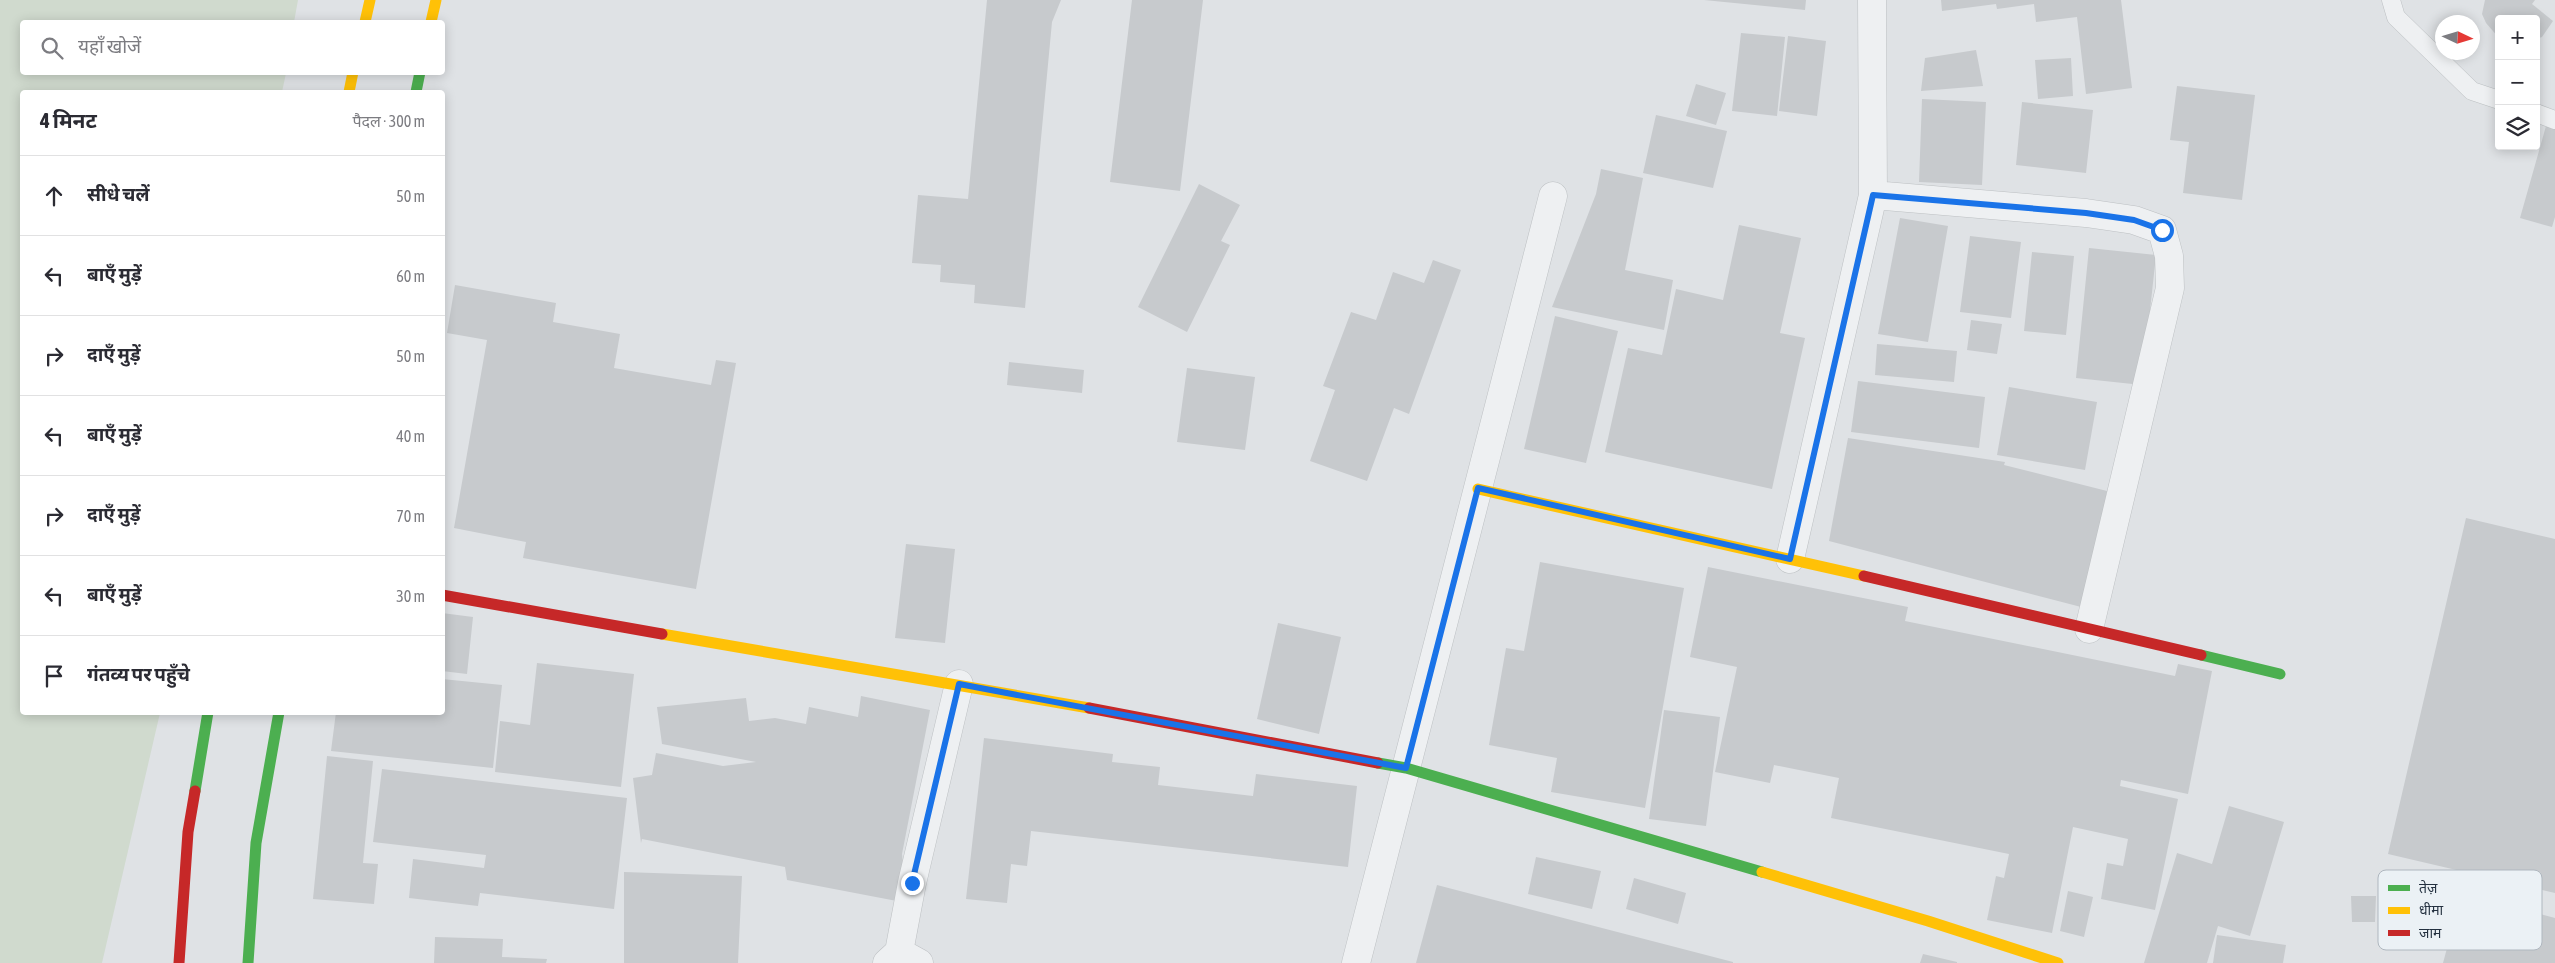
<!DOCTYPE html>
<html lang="hi">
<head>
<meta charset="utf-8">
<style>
  body { margin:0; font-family:"Asap Condensed","Noto Sans Devanagari",sans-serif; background:#f7f7f7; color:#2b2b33 }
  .controls { position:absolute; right:15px; top:15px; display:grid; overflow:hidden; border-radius:5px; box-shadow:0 2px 12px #0003 }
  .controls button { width:45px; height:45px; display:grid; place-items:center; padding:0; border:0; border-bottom:1px solid #e1e1e2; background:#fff; color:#2b2b33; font:25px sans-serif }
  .compass { position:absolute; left:2435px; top:15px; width:45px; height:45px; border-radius:50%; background:#fff; box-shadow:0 2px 12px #0003; rotate:94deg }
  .stop { position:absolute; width:15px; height:15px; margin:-11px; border:4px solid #1a73e8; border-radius:50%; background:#fff }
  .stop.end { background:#1a73e8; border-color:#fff; box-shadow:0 1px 5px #0008 }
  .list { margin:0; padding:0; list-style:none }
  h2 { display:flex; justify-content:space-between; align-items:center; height:65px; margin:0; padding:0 20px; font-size:21px }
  h2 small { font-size:16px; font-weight:400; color:#7c7c81 }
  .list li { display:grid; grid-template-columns:32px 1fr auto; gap:15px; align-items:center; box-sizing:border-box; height:80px; padding:0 20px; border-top:1px solid #e1e1e2 }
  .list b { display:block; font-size:19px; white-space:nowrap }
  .list em { font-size:16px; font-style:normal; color:#7c7c81 }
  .icon { flex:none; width:28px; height:28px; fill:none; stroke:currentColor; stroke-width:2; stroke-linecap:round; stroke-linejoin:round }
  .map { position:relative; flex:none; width:2555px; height:963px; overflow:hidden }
  .search { position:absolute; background:#fff; box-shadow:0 2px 12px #0003; left:20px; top:20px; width:425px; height:55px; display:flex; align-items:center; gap:12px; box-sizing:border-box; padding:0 18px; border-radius:5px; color:#7c7c81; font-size:19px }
  .panel { position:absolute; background:#fff; box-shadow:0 2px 12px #0003; left:20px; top:90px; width:425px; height:625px; border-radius:5px }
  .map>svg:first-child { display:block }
</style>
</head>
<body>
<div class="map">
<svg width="2555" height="963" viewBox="0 0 2555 963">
  <rect width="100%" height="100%" fill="#dfe2e5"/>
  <path fill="#d0dace" d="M 0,0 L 298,0 L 294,22 L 22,22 L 22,72 L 286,73 L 282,92 L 22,92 L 22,712 L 160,713 L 102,963 L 0,963 Z"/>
  <path fill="#c7cacd" d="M 987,0 L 1061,0 L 1052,22 L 1025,308 L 974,303 L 975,285 L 940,282 L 941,265 L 912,263 L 918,195 L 968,199 Z
    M 1132,0 L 1203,0 L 1180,191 L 1110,182 Z
    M 1704,0 L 1806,0 L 1805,10 Z
    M 1941,0 L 2121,0 L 2132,88 L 2086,94 L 2077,17 L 2036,22 L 2034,4 L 1997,9 L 1996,4 L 1942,11 Z
    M 2485,0 L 2535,0 L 2532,4 L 2553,21 L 2542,37 L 2536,39 L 2536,19 L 2499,19 L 2499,38 L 2486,23 L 2482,14 Z
    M 1741,33 L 1785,37 L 1777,116 L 1732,111 Z
    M 1788,36 L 1826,41 L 1817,116 L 1779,111 Z
    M 1976,50 L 1983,86 L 1921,91 L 1925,58 Z
    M 2071,58 L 2073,96 L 2038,99 L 2035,60 Z
    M 1696,84 L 1726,93 L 1716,125 L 1686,116 Z
    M 2177,86 L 2255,95 L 2242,200 L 2183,193 L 2189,142 L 2170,140 Z
    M 1922,99 L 1986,102 L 1982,185 L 1919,182 Z
    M 2022,102 L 2093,110 L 2086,173 L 2016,165 Z
    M 1656,115 L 1727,131 L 1713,188 L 1643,173 Z
    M 2546,126 L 2555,128 L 2555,217 L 2552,227 L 2520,218 Z
    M 1601,169 L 1643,178 L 1625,270 L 1673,280 L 1664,330 L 1552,307 L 1596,194 Z
    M 1199,184 L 1240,205 L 1221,241 L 1230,245 L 1187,332 L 1138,307 Z
    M 1900,218 L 1948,226 L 1928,342 L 1878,334 Z
    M 1739,225 L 1801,238 L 1780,333 L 1805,338 L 1772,489 L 1605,452 L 1628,348 L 1662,355 L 1676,289 L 1723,300 Z
    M 1970,236 L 2021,242 L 2011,318 L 1960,312 Z
    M 2089,248 L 2156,255 L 2142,385 L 2076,378 Z
    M 2032,252 L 2074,256 L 2066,335 L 2024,331 Z
    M 1433,260 L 1461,270 L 1409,414 L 1394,408 L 1367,481 L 1310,461 L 1335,390 L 1323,386 L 1351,312 L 1376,320 L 1393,272 L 1424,283 Z
    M 455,285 L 556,303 L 553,322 L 620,334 L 614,368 L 711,385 L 716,360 L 736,363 L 696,589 L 523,558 L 526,542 L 454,528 L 487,340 L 447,333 Z
    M 1555,316 L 1618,331 L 1586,463 L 1524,449 Z
    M 1971,320 L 2002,324 L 1997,354 L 1967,350 Z
    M 1877,344 L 1957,351 L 1954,382 L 1875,375 Z
    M 1009,362 L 1084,370 L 1082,393 L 1007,385 Z
    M 1187,368 L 1255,377 L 1245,450 L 1177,442 Z
    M 1858,381 L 1985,397 L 1979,448 L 1851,432 Z
    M 2009,387 L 2097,402 L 2085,470 L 1997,455 Z
    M 1848,438 L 2005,462 L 2004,465 L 2107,491 L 2085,608 L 1829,541 Z
    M 2466,518 L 2555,539 L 2555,893 L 2388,854 Z
    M 906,544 L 955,549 L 945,643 L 895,638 Z
    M 1540,562 L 1684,588 L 1645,808 L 1551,792 L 1557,758 L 1489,745 L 1506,648 L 1524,651 Z
    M 1708,567 L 1908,607 L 1905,621 L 2175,676 L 2178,664 L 2212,671 L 2188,794 L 2121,780 L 2120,786 L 2178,799 L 2155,910 L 2101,899 L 2107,863 L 2123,866 L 2128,839 L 2073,827 L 2052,933 L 1987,920 L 1996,876 L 2004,878 L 2009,854 L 1831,818 L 1839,778 L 1774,765 L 1770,783 L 1715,772 L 1737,667 L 1690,657 Z
    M 442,613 L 473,617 L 467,674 L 442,671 Z
    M 1278,623 L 1341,637 L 1319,734 L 1257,719 Z
    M 537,663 L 634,674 L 621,787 L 495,772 L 500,721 L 530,725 Z
    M 442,679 L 502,685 L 493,768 L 331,751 L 336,712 L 442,712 Z
    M 861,696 L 930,710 L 902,854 L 905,884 L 902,902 L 787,880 L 785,867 L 642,839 L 641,843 L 633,778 L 652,775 L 656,753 L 723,766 L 756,762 L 662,744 L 657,707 L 746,698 L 749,721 L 775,718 L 806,724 L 809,707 L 858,717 Z
    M 1664,710 L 1720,717 L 1706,826 L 1649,819 Z
    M 984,738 L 1113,754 L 1112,762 L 1160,767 L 1158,785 L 1253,796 L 1256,774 L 1357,786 L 1348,867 L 1031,831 L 1027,866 L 1011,864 L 1007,903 L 966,899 Z
    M 327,756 L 373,761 L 363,863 L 378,864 L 374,904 L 313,899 Z
    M 382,769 L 627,798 L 614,909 L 480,893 L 478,906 L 409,898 L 413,859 L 484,868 L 486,855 L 373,842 Z
    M 2229,806 L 2284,822 L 2250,936 L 2218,926 L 2207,963 L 2144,963 L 2177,853 L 2212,864 Z
    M 1536,857 L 1601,871 L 1592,909 L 1528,894 Z
    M 624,872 L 742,876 L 738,963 L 624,963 Z
    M 1634,878 L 1686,893 L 1678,924 L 1626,909 Z
    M 1437,885 L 1733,962 L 1733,963 L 1416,963 Z
    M 2068,891 L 2093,897 L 2084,937 L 2060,931 Z
    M 2462,893 L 2555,918 L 2555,963 L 2443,963 Z
    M 2351,896 L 2376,896 L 2375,922 L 2352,922 Z
    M 2217,935 L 2286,945 L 2283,963 L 2213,963 Z
    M 435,937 L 503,939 L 502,957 L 547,959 L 546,963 L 434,963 Z
    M 1923,954 L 1957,962 L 1957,963 L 1920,963 Z"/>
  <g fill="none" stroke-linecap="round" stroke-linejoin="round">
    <g stroke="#bdc0c3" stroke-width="19">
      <path id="lane" d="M 2391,0 L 2396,17 L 2472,91 L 2499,100
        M 2536,113 L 2555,120"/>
    </g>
    <g stroke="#bdc0c3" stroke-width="29">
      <path id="street" d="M 1873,195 L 2086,213 L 2134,220 L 2162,230 L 2169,256 L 2170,288 L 2089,629
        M 1790,559 L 1873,195 L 1872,0
        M 899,952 L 919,963
        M 887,963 L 899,952 L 912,883 L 959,684
        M 1356,963 L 1553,196"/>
    </g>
    <use href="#lane" stroke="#eef0f2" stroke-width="18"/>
    <use href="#street" stroke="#eef0f2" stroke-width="28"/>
    <path stroke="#4caf50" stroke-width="11" d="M 416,92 L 420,72
      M 2201,655 L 2280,674
      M 1378,763 L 1406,768 L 1762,872
      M 195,791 L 208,712
      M 248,963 L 256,843 L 279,712"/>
    <path stroke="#ffc107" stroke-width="11" d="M 365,22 L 370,0
      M 431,22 L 436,0
      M 349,92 L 353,72
      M 1478,489 L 1864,576
      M 662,634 L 1089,708
      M 1762,872 L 1928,921 L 2058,963"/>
    <path stroke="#c62828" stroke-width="11" d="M 1864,576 L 2201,655
      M 442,595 L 662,634
      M 1089,708 L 1378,763
      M 179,963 L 188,832 L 195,791"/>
  </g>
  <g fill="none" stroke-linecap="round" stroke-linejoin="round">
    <path stroke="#1a73e8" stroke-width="6" d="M 912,883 L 959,684 L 1406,768 L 1478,488 L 1790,559 L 1873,195 L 2086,213 L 2134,220 L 2162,230"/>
  </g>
  <rect x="2378" y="870" width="164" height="80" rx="8" fill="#ebf1f5" stroke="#afb7bf" stroke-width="1"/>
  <rect x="2388" y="885" width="22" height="6" fill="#4caf50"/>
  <rect x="2388" y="907" width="22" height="7" fill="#ffc107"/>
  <rect x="2388" y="930" width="22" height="6" fill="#c62828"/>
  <g font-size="14" fill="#243140">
    <text x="2419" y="893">तेज़</text>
    <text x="2419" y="915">धीमा</text>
    <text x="2419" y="938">जाम</text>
  </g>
</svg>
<div class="controls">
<button>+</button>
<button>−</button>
<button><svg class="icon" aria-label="layers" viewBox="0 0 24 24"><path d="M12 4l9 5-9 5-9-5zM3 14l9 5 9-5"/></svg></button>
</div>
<svg class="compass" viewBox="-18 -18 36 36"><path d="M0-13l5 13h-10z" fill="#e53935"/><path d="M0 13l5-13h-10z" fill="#7c7c81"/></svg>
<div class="stop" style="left:2162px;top:230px"></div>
<div class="stop end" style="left:912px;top:883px"></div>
<div class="search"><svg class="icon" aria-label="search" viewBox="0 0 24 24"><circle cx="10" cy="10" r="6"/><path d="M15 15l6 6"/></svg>यहाँ खोजें</div>
<section class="panel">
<h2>4 मिनट<small>पैदल · 300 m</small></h2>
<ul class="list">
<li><svg class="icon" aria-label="ahead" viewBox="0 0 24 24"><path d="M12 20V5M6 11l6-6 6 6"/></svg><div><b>सीधे चलें</b></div><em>50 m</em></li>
<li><svg class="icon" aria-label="left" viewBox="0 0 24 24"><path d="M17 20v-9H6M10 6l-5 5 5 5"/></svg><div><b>बाएँ मुड़ें</b></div><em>60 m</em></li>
<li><svg class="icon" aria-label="right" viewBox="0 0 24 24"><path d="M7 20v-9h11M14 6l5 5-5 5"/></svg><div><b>दाएँ मुड़ें</b></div><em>50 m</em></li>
<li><svg class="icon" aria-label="left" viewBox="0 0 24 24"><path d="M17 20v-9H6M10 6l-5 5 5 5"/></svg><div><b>बाएँ मुड़ें</b></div><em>40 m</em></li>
<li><svg class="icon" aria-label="right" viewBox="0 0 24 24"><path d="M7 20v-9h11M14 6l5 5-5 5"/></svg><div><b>दाएँ मुड़ें</b></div><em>70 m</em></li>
<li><svg class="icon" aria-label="left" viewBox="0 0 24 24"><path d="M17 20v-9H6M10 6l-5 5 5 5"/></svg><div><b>बाएँ मुड़ें</b></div><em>30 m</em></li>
<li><svg class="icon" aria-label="arrive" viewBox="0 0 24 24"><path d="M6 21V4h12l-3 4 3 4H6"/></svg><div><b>गंतव्य पर पहुँचे</b></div></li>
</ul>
</section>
</div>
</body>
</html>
